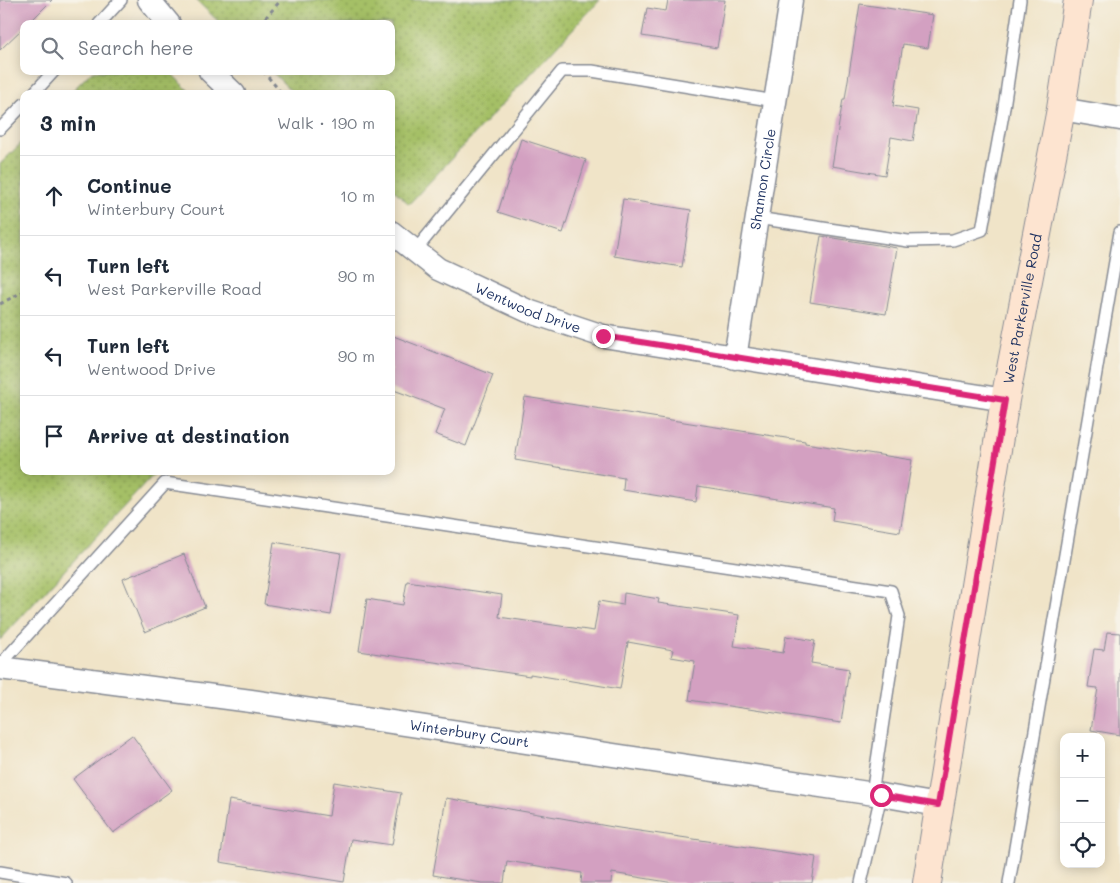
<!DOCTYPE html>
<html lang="en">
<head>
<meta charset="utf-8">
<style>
  body { margin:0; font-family:Mali,sans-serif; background:#f6f6f7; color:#1f2937 }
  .controls { position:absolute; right:15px; bottom:15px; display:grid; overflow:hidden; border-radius:10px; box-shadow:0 2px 12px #0003 }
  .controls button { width:45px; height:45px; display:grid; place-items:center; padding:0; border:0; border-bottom:1px solid #e0e1e3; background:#fff; color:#1f2937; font:25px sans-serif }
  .stop { position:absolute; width:15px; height:15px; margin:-11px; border:4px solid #db2777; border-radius:50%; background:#fff }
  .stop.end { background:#db2777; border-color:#fff; box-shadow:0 1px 5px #0008 }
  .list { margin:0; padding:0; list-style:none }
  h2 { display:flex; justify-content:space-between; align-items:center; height:65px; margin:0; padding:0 20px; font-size:21px }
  h2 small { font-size:16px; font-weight:400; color:#747a83 }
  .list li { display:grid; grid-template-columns:32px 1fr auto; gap:15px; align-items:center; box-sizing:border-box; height:80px; padding:0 20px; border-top:1px solid #e0e1e3 }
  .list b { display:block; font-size:19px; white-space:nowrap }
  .list p { margin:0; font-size:16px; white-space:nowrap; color:#747a83 }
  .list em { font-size:16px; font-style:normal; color:#747a83 }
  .icon { flex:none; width:28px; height:28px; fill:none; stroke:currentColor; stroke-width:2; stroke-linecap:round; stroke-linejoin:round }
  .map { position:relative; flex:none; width:1120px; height:883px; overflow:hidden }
  .search { position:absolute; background:#fff; box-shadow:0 2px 12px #0003; left:20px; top:20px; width:375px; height:55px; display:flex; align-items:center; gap:12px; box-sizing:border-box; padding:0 18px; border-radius:10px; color:#747a83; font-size:19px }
  .panel { position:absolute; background:#fff; box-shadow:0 2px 12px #0003; left:20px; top:90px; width:375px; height:385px; border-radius:10px }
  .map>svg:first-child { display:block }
</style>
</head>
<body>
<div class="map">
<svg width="1120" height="883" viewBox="0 0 1120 883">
  <defs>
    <pattern id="park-dots" width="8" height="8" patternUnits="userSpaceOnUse" patternTransform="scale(1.25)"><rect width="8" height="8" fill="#a5c066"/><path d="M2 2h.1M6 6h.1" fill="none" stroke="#869c57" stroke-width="1.8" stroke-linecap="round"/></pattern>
  </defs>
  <rect width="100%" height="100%" fill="#f7f3e8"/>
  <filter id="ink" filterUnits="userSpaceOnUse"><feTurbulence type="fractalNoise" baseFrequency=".02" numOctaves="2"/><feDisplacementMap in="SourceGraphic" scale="10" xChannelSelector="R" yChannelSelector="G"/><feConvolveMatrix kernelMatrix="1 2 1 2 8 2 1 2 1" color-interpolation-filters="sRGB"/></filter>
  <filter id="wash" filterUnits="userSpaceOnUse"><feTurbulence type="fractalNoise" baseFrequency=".0096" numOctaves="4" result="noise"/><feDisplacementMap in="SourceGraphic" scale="20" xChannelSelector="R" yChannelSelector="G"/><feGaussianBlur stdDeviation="1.12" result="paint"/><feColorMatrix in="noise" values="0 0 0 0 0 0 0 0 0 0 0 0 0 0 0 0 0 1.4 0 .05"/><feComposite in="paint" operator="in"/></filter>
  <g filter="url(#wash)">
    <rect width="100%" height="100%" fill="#f0e4c8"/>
    <path fill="url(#park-dots)" stroke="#607862" d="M 196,0 L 600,0 L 409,204 L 391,187 L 391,94 L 294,94 L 271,71 L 391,71 L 391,24 L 221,24 Z
      M 92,71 L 169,71 L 192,94 L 69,94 Z
      M 24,140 L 24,471 L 157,471 L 0,640 L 0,164 Z"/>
    <g id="blocks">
      <path fill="#d3a0c1" d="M 0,0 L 52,0 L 28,24 L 24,24 L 24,27 L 0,50 Z
        M 668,0 L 725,0 L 717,48 L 642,36 L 647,8 L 666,11 Z
        M 860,4 L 933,15 L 928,48 L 903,44 L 893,106 L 918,110 L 913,141 L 891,137 L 885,175 L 832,166 L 843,99 L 845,99 Z
        M 521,139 L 586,160 L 563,233 L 498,212 Z
        M 623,199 L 691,210 L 682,267 L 614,256 Z
        M 821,236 L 897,248 L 886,314 L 810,302 Z
        M 391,335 L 493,375 L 466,446 L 435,434 L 445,409 L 391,389 Z
        M 525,397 L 805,441 L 805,443 L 912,460 L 900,532 L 832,521 L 834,508 L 698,486 L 696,502 L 623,490 L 624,478 L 515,460 Z
        M 274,542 L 341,553 L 331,615 L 264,604 Z
        M 184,554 L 205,607 L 145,632 L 123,579 Z
        M 407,581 L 502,595 L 499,617 L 594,631 L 599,601 L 623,605 L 624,593 L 659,599 L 658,603 L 739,615 L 734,646 L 783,653 L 786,636 L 815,641 L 811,663 L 849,669 L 841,723 L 689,700 L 695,661 L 671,657 L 673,650 L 628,642 L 620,689 L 530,674 L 530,676 L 359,651 L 367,599 L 403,605 Z
        M 1107,632 L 1120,633 L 1120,735 L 1091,730 L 1098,688 L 1088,687 L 1094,649 L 1104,650 Z
        M 132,735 L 172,790 L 113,833 L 73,779 Z
        M 334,782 L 401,793 L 392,845 L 351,839 L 344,882 L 220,862 L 229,800 L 329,816 Z
        M 446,798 L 619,828 L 816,857 L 812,883 L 674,883 L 612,873 L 611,883 L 581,883 L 582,873 L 507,861 L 504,883 L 482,883 L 433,875 Z"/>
    </g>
  </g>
  <g filter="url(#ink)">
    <use href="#blocks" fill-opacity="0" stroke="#868a93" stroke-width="1"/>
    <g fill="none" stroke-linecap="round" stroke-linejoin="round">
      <g stroke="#868a93" stroke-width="14">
        <path id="lane" d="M 99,24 L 121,0
          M 33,94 L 54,71
          M 0,129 L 24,104
          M 757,218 L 908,241 L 953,240 L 982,230 L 1003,114 L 1020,0
          M 415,251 L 562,71 L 592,71 L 775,101
          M 0,665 L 165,483 L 891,591 L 899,616 L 872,794
          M 0,872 L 66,883
          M 861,883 L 881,795
          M 1009,883 L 1120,232"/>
      </g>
      <g stroke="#868a93" stroke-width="25">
        <g id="street">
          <path d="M 149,0 L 169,24"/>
          <path d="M 210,71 L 234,94"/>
          <path d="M 1061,109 L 1120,119"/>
          <path id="s1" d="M 391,232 L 438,269 L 528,311 L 603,336 L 1005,400"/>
          <path id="s2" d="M 735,358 L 791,0"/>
          <path id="s3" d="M 0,668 L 251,701 L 881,795 L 938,805"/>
        </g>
      </g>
      <g stroke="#868a93" stroke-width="30">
        <g id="secondary">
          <path id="s4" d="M 927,883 L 1005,400 L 1061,109 L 1078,0"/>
        </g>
      </g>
      <path stroke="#868a93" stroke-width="3" stroke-dasharray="4 4" stroke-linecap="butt" d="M 260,24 L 281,0
        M 263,71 L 279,90 L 277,94
        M 0,304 L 24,291"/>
      <use href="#lane" stroke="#fff" stroke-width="11"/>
      <use href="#street" stroke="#fff" stroke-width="22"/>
      <use href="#secondary" stroke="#fde4d0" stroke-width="28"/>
    </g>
  </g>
  <g fill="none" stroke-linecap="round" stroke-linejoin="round" filter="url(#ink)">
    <path stroke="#db2777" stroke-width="6" d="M 603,336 L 1005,400 L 938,805 L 881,795"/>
  </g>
  <g text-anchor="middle" stroke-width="4.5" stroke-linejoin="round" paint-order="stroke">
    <g font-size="14" fill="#1b2f5e" stroke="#f7f3e8">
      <text dy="5" stroke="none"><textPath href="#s2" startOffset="181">Shannon Circle</textPath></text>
      <text dy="5" stroke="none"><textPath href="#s1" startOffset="158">Wentwood Drive</textPath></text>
      <text dy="5" stroke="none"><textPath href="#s4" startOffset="582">West Parkerville Road</textPath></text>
      <text dy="5" stroke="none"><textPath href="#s3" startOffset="474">Winterbury Court</textPath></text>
    </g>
  </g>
</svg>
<div class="controls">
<button>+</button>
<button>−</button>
<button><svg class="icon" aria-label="locate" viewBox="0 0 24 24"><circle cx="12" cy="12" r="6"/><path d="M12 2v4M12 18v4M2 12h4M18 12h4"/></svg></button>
</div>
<div class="stop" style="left:881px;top:795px"></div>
<div class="stop end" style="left:603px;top:336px"></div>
<div class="search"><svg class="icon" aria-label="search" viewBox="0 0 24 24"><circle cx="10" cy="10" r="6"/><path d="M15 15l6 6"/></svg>Search here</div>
<section class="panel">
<h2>3 min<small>Walk · 190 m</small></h2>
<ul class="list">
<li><svg class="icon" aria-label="ahead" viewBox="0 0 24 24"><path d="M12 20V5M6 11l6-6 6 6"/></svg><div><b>Continue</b><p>Winterbury Court</p></div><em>10 m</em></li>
<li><svg class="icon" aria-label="left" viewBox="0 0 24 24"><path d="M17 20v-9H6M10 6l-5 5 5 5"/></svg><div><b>Turn left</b><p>West Parkerville Road</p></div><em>90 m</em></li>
<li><svg class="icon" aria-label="left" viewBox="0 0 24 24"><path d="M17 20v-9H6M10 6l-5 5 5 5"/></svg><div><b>Turn left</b><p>Wentwood Drive</p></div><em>90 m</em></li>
<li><svg class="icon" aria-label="arrive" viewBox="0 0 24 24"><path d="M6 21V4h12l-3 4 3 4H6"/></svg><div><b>Arrive at destination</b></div></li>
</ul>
</section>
</div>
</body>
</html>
